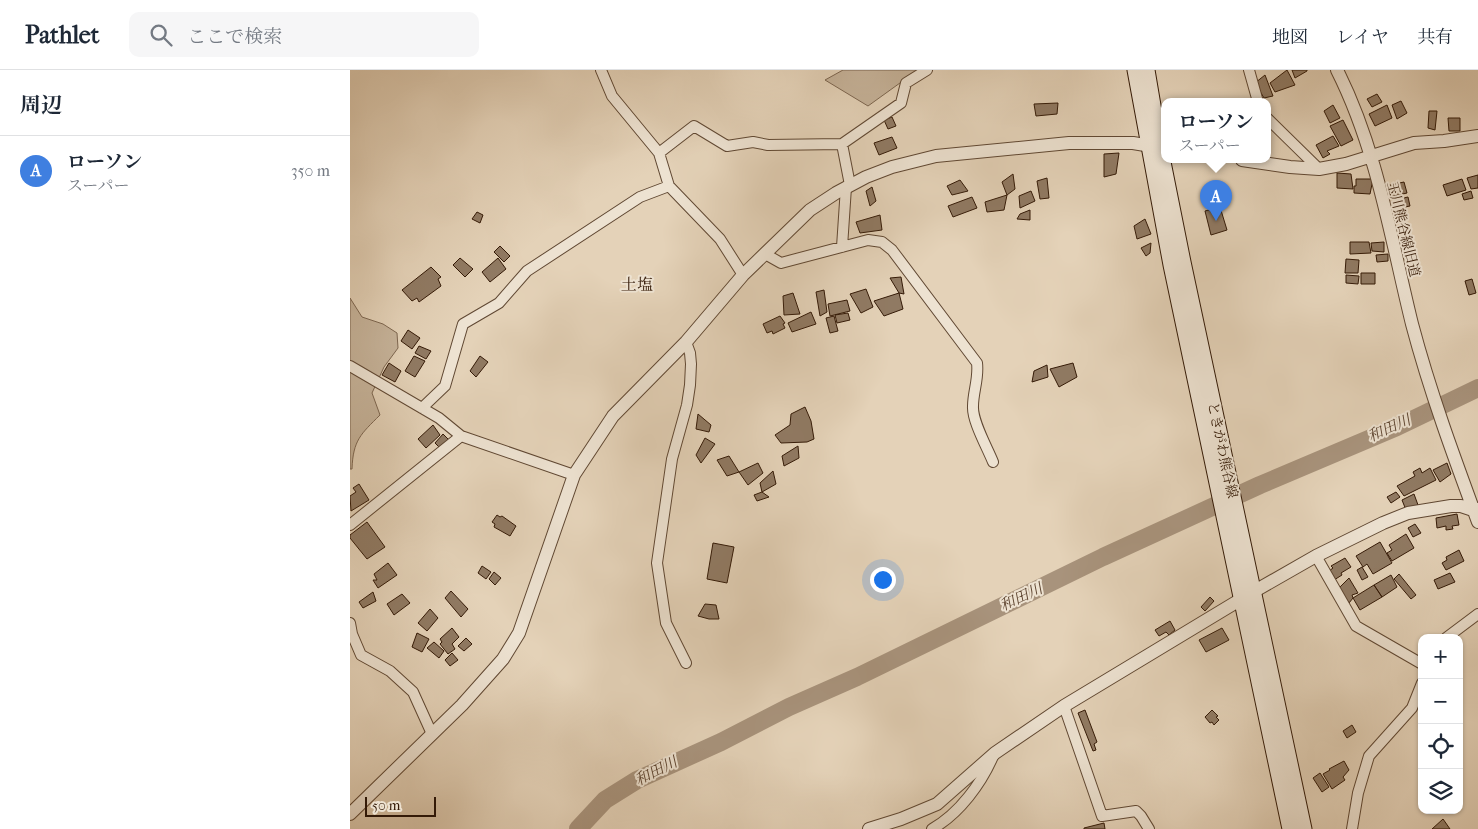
<!DOCTYPE html>
<html lang="ja">
<head>
<meta charset="utf-8">
<style>
  body { margin:0; font-family:"IM FELL French Canon","Noto Serif JP",serif; background:#f6f6f7; color:#1f2937 }
  .controls { position:absolute; right:15px; bottom:15px; display:grid; overflow:hidden; border-radius:10px; box-shadow:0 1px 4px #0004 }
  .controls button { width:45px; height:45px; display:grid; place-items:center; padding:0; border:0; border-bottom:1px solid #e0e1e3; background:#fff; color:#1f2937; font:25px sans-serif }
  .scale { position:absolute; left:15px; bottom:12px; width:71px; box-sizing:border-box; padding-left:5px; border:2px solid #341a07; border-top:0; font-size:14px; line-height:18px; white-space:nowrap; color:#341a07; -webkit-text-stroke:4px #ede2d1; paint-order:stroke }
  .you { position:absolute; left:532px; top:509px; width:18px; height:18px; margin:-12px; border:4px solid #fff; border-radius:50%; background:#1a73e8; box-shadow:0 0 0 8px #1a73e833 }
  .badge { display:grid; place-items:center; width:32px; height:32px; border-radius:50%; background:#8f2418; color:#fff; font-size:16px; font-weight:700 }
  .pin { position:absolute; translate:-50% -41px; filter:drop-shadow(0 1px 2px #0008) }
  .pin::after { content:''; position:absolute; top:26px; width:18px; height:15px; background:inherit; clip-path:polygon(0 0,100% 0,50% 100%) }
  .popup { position:absolute; left:811px; top:28px; width:110px; height:65px; box-sizing:border-box; display:grid; place-content:center; border-radius:10px; background:#fff; filter:drop-shadow(0 1px 4px #0005); font-size:16px; white-space:nowrap; color:#747a83 }
  .popup b { font-size:19px; color:#1f2937 }
  .popup::after { content:''; position:absolute; left:50%; top:100%; margin-left:-10px; border:10px solid transparent; border-top-color:#fff }
  .list { margin:0; padding:0; list-style:none }
  h2 { display:flex; justify-content:space-between; align-items:center; height:65px; margin:0; padding:0 20px; font-size:21px }
  h2 small { font-size:16px; font-weight:400; color:#747a83 }
  .list li { display:grid; grid-template-columns:32px 1fr auto; gap:15px; align-items:center; box-sizing:border-box; height:70px; padding:0 20px; border-top:1px solid #e0e1e3 }
  .list b { display:block; font-size:19px; white-space:nowrap }
  .list p { margin:0; font-size:16px; white-space:nowrap; color:#747a83 }
  .list em { font-size:16px; font-style:normal; color:#747a83 }
  .icon { flex:none; width:28px; height:28px; fill:none; stroke:currentColor; stroke-width:2; stroke-linecap:round; stroke-linejoin:round }
  .map { position:relative; flex:none; width:1128px; height:759px; overflow:hidden }
  header { display:flex; align-items:center; gap:30px; box-sizing:border-box; height:70px; padding:0 25px; background:#fff; border-bottom:1px solid #e0e1e3 }
  header strong { font-size:24px }
  nav { display:flex; gap:28px; margin-inline-start:auto; font-size:18px }
  .search { width:350px; height:45px; background:#f6f6f7; display:flex; align-items:center; gap:12px; box-sizing:border-box; padding:0 18px; border-radius:10px; color:#747a83; font-size:19px }
  main { display:flex }
  aside { flex:1; background:#fff }
  .map>svg:first-child { display:block }
</style>
</head>
<body>
<header>
<strong>Pathlet</strong>
<div class="search"><svg class="icon" aria-label="search" viewBox="0 0 24 24"><circle cx="10" cy="10" r="6"/><path d="M15 15l6 6"/></svg>ここで検索</div>
<nav><a>地図</a><a>レイヤ</a><a>共有</a></nav>
</header>
<main>
<aside>
<h2>周辺<small></small></h2>
<ul class="list">
<li><span class="badge" style="background:#3f7fe0">A</span><div><b>ローソン</b><p>スーパー</p></div><em>350 m</em></li>
</ul>
</aside>
<div class="map">
<svg width="1128" height="759" viewBox="0 0 1128 759">
  <rect width="100%" height="100%" fill="#e4d2b8"/>
  <filter id="stains"><feTurbulence type="fractalNoise" baseFrequency=".004" numOctaves="4"/><feColorMatrix values="0 0 0 0 .2 0 0 0 0 .09 0 0 0 0 .02 0 0 0 .5 -.17"/></filter>
  <radialGradient id="worn" r=".72"><stop offset=".6" stop-color="#630" stop-opacity="0"/><stop offset="1" stop-color="#630" stop-opacity=".3"/></radialGradient>
  <path fill="#c6b39a" stroke="#7d6650" d="M 493,0 L 568,0 L 518,36 L 475,10 Z
    M 0,228 L 12,247 L 33,254 L 47,263 L 48,278 L 34,297 L 22,323 L 30,345 C 11,364 3,370 2,399 L 0,399 Z"/>
  <g fill="none" stroke-linecap="round" stroke-linejoin="round">
    <path stroke="#a8937c" stroke-width="18" d="M 228,759 L 255,730 L 287,710 L 371,672 L 439,637 L 507,607 L 753,487 L 910,415 L 1047,357 L 1128,318"/>
  </g>
  <path fill="#907a63" stroke="#341a07" d="M 937,0 L 945,15 L 925,22 L 920,13 Z
    M 942,0 L 957,0 L 957,1 L 945,8 Z
    M 915,5 L 923,26 L 914,28 L 905,13 Z
    M 1027,24 L 1032,32 L 1022,37 L 1017,29 Z
    M 1051,31 L 1057,43 L 1047,49 L 1042,35 Z
    M 708,33 L 707,44 L 686,46 L 684,34 Z
    M 983,35 L 990,48 L 980,53 L 974,41 Z
    M 1037,35 L 1042,48 L 1025,56 L 1019,44 Z
    M 1079,41 L 1087,41 L 1085,60 L 1078,58 Z
    M 542,47 L 546,56 L 538,59 L 534,50 Z
    M 1098,48 L 1110,48 L 1110,61 L 1099,61 Z
    M 993,50 L 1003,70 L 991,76 L 980,56 Z
    M 983,66 L 989,76 L 977,81 L 980,84 L 973,88 L 966,75 Z
    M 542,67 L 547,78 L 529,85 L 524,73 Z
    M 769,83 L 766,104 L 754,107 L 754,84 Z
    M 987,103 L 1001,104 L 1003,119 L 987,118 Z
    M 663,104 L 665,119 L 657,125 L 652,112 Z
    M 1128,105 L 1128,118 L 1121,119 L 1117,108 Z
    M 697,108 L 699,128 L 690,129 L 687,111 Z
    M 1006,109 L 1023,109 L 1020,124 L 1004,123 L 1004,116 L 1006,116 Z
    M 1112,109 L 1116,120 L 1097,126 L 1093,115 Z
    M 610,110 L 618,121 L 602,125 L 597,116 Z
    M 1054,112 L 1057,123 L 1040,127 L 1036,116 Z
    M 522,117 L 526,131 L 520,136 L 516,121 Z
    M 681,121 L 685,131 L 670,138 L 669,126 Z
    M 1121,121 L 1123,128 L 1114,130 L 1112,124 Z
    M 657,125 L 654,140 L 637,142 L 635,132 Z
    M 622,127 L 627,138 L 603,147 L 598,136 Z
    M 1058,127 L 1060,136 L 1050,138 L 1049,129 Z
    M 870,137 L 877,160 L 861,165 L 855,141 Z
    M 680,140 L 680,150 L 667,149 L 670,144 Z
    M 127,142 L 133,145 L 130,153 L 122,149 Z
    M 530,145 L 532,160 L 510,163 L 506,152 Z
    M 795,149 L 801,164 L 787,169 L 784,156 Z
    M 1000,172 L 1019,172 L 1021,183 L 1000,184 Z
    M 1034,172 L 1034,182 L 1022,181 L 1021,173 Z
    M 801,173 L 800,183 L 796,186 L 791,178 Z
    M 150,176 L 160,186 L 154,192 L 144,182 Z
    M 1038,184 L 1038,191 L 1027,192 L 1026,185 Z
    M 110,188 L 123,199 L 115,207 L 103,195 Z
    M 148,188 L 156,199 L 140,212 L 132,202 Z
    M 996,189 L 1009,190 L 1008,203 L 995,203 Z
    M 81,197 L 91,207 L 88,209 L 91,216 L 69,232 L 67,228 L 62,231 L 52,220 Z
    M 1011,203 L 1025,203 L 1025,214 L 1011,214 Z
    M 996,205 L 1009,206 L 1008,214 L 996,213 Z
    M 551,207 L 554,224 L 549,223 L 540,208 Z
    M 1122,209 L 1126,223 L 1119,225 L 1115,211 Z
    M 516,219 L 523,237 L 511,243 L 500,224 Z
    M 474,220 L 477,242 L 470,246 L 466,222 Z
    M 443,223 L 450,244 L 434,245 L 433,226 Z
    M 549,223 L 553,239 L 534,246 L 524,231 Z
    M 497,230 L 500,241 L 480,246 L 478,234 Z
    M 461,242 L 466,254 L 442,262 L 438,253 Z
    M 498,243 L 500,250 L 487,253 L 485,245 Z
    M 430,246 L 435,253 L 433,254 L 435,258 L 423,264 L 422,261 L 417,263 L 413,254 Z
    M 484,246 L 488,261 L 480,263 L 476,248 Z
    M 58,260 L 70,268 L 62,279 L 51,271 Z
    M 69,276 L 81,281 L 76,289 L 65,283 Z
    M 64,286 L 75,291 L 65,307 L 55,301 Z
    M 130,286 L 138,292 L 126,307 L 120,301 Z
    M 39,293 L 51,301 L 45,312 L 32,305 Z
    M 723,293 L 727,307 L 709,317 L 700,299 Z
    M 697,295 L 698,307 L 682,312 L 684,301 Z
    M 455,337 L 461,351 L 464,369 L 457,372 L 431,373 L 425,365 L 440,355 L 441,344 Z
    M 348,344 L 361,355 L 359,362 L 346,359 Z
    M 83,355 L 90,365 L 76,378 L 68,369 Z
    M 93,364 L 99,370 L 90,378 L 85,373 Z
    M 355,368 L 365,374 L 351,393 L 346,385 Z
    M 448,376 L 449,388 L 434,396 L 432,386 Z
    M 379,386 L 389,402 L 377,406 L 367,390 Z
    M 408,393 L 413,403 L 398,415 L 389,402 Z
    M 1097,393 L 1101,404 L 1090,412 L 1083,400 Z
    M 1070,398 L 1072,403 L 1080,398 L 1086,410 L 1054,426 L 1047,416 L 1065,406 L 1063,402 Z
    M 423,401 L 426,414 L 412,422 L 410,413 Z
    M 9,414 L 19,430 L 1,441 L 0,426 L 6,422 L 3,418 Z
    M 412,422 L 419,427 L 407,431 L 404,425 Z
    M 1046,422 L 1050,427 L 1041,433 L 1037,427 Z
    M 1064,424 L 1068,435 L 1056,440 L 1052,430 Z
    M 1107,444 L 1109,455 L 1102,456 L 1103,459 L 1096,460 L 1096,456 L 1087,458 L 1086,448 Z
    M 147,445 L 150,447 L 152,446 L 166,456 L 160,466 L 144,457 L 145,454 L 142,452 Z
    M 17,452 L 35,477 L 17,489 L 0,468 L 0,465 Z
    M 1065,454 L 1071,463 L 1063,467 L 1058,458 Z
    M 1056,464 L 1064,478 L 1042,491 L 1037,483 L 1042,480 L 1039,475 Z
    M 1030,472 L 1042,493 L 1023,504 L 1017,494 L 1013,497 L 1006,486 Z
    M 363,473 L 384,477 L 377,513 L 357,509 Z
    M 1109,480 L 1114,491 L 1096,500 L 1092,493 L 1097,490 L 1096,487 Z
    M 995,488 L 1001,497 L 991,503 L 992,505 L 984,510 L 979,501 L 983,498 L 981,496 Z
    M 38,493 L 47,505 L 28,518 L 23,510 L 27,510 L 24,504 Z
    M 132,496 L 141,502 L 136,509 L 128,503 Z
    M 1012,497 L 1018,507 L 1012,510 L 1007,500 Z
    M 144,502 L 151,508 L 145,515 L 139,509 Z
    M 1100,503 L 1105,512 L 1088,519 L 1084,510 Z
    M 1049,504 L 1066,525 L 1061,529 L 1044,509 Z
    M 1041,505 L 1047,517 L 1032,527 L 1024,515 Z
    M 999,508 L 1008,523 L 1002,525 L 1003,528 L 999,533 L 989,518 Z
    M 1024,515 L 1032,527 L 1010,540 L 1003,528 Z
    M 101,521 L 118,539 L 111,547 L 95,528 Z
    M 23,522 L 26,531 L 13,538 L 9,532 Z
    M 52,524 L 60,533 L 44,545 L 37,534 Z
    M 860,527 L 864,531 L 855,541 L 851,537 Z
    M 355,534 L 366,535 L 369,549 L 359,549 L 348,546 Z
    M 80,539 L 88,548 L 77,561 L 68,553 Z
    M 820,551 L 825,560 L 819,565 L 816,562 L 809,566 L 805,560 Z
    M 102,558 L 109,567 L 102,574 L 105,579 L 98,584 L 90,574 L 92,572 L 90,569 Z
    M 872,558 L 879,570 L 856,582 L 849,570 Z
    M 67,563 L 79,569 L 72,582 L 62,577 Z
    M 116,568 L 122,574 L 114,581 L 108,576 Z
    M 84,572 L 94,581 L 89,588 L 77,578 Z
    M 102,583 L 108,590 L 100,596 L 95,590 Z
    M 735,640 L 747,672 L 744,674 L 746,680 L 743,681 L 728,643 Z
    M 862,640 L 868,646 L 866,647 L 869,650 L 864,655 L 862,652 L 860,653 L 855,647 Z
    M 1002,655 L 1006,662 L 997,668 L 993,661 Z
    M 994,691 L 999,700 L 993,707 L 995,710 L 982,719 L 973,704 L 980,700 L 979,699 Z
    M 970,703 L 979,717 L 972,722 L 963,708 Z
    M 1093,749 L 1100,759 L 1082,759 Z
    M 754,753 L 755,759 L 734,759 L 734,758 Z"/>
  <g fill="none" stroke-linecap="round" stroke-linejoin="round">
    <g stroke="#604833" stroke-width="12">
      <path id="minor" d="M 251,0 L 262,26 L 309,83 L 319,116 L 370,169 L 393,205
        M 899,0 L 908,32
        M 917,48 L 969,99
        M 492,74 L 500,115
        M 309,83 L 344,56 L 377,76 L 403,72 L 418,75 L 492,74 L 551,33 L 556,13 L 577,0
        M 492,177 L 496,117
        M 415,184 L 431,193 L 518,170 L 532,172 L 542,180 L 627,293 C 629,308 623,322 623,336 C 622,351 637,377 643,392
        M 336,272 L 340,283 L 341,294 L 340,315 L 337,335 L 322,389 L 307,493 L 316,553 L 336,593
        M 0,296 L 89,348 L 111,366 L 224,405
        M 72,338 L 95,316 L 113,254 L 149,233 L 177,201 L 290,127 L 319,116
        M 0,455 L 111,366
        M 966,486 L 1006,556 L 1072,594
        M 0,553 L 2,564 L 11,585 L 40,601 L 63,622 L 82,664
        M 1096,568 L 1128,544
        M 714,636 L 752,746 L 786,741 L 791,746 L 799,759
        M 582,759 C 609,744 632,713 644,684
        M 1002,759 L 1008,723 L 1019,686 L 1062,638 L 1072,613"/>
    </g>
    <g stroke="#604833" stroke-width="14">
      <path id="tertiary" d="M 987,0 C 1027,79 1041,169 1062,254 C 1080,322 1104,387 1128,452
        M 892,90 L 940,97 L 969,99 L 996,94 L 1064,73 L 1094,71 L 1128,66
        M 0,744 L 112,635 L 153,589 L 169,563 L 224,405 L 263,346 L 336,272 L 393,205 L 460,140 L 486,123 L 516,107 L 542,97 L 586,86 L 719,73 L 783,73 L 807,77
        M 519,759 L 551,749 L 587,734 L 645,683 L 714,636 L 903,522 L 966,486 L 1033,453 L 1058,443 L 1101,436 L 1111,436 L 1123,440 L 1128,439"/>
    </g>
    <g stroke="#341a07" stroke-width="17">
      <path id="secondary" d="M 785,0 L 821,195 L 940,759
        M 797,0 L 810,77 L 833,192 L 954,759"/>
    </g>
    <use href="#minor" stroke="#ede2d1" stroke-width="10"/>
    <use href="#tertiary" stroke="#ede2d1" stroke-width="12"/>
    <use href="#secondary" stroke="#ede2d1" stroke-width="15"/>
  </g>
  <g text-anchor="middle" stroke-width="4" stroke-linejoin="round" paint-order="stroke">
    <g font-size="14" fill="#341a07" stroke="#ede2d1">
      <text transform="translate(1054 159) rotate(76)" y="5">玉川熊谷線旧道</text>
      <text transform="translate(873 380) rotate(78)" y="5">ときがわ熊谷線</text>
    </g>
    <g font-size="15" font-style="italic" fill="#5d4430" stroke="#ede2d1">
      <text transform="translate(1039 358) rotate(-24)" y="5">和田川</text>
      <text transform="translate(671 527) rotate(-25)" y="5">和田川</text>
      <text transform="translate(306 701) rotate(-27)" y="5">和田川</text>
    </g>
    <g font-size="16" fill="#341a07" stroke="#ede2d1">
      <text x="287" y="220">土塩</text>
    </g>
  </g>
  <rect width="100%" height="100%" filter="url(#stains)"/>
  <rect width="100%" height="100%" fill="url(#worn)"/>
</svg>
<div class="controls">
<button>+</button>
<button>−</button>
<button><svg class="icon" aria-label="locate" viewBox="0 0 24 24"><circle cx="12" cy="12" r="6"/><path d="M12 2v4M12 18v4M2 12h4M18 12h4"/></svg></button>
<button><svg class="icon" aria-label="layers" viewBox="0 0 24 24"><path d="M12 4l9 5-9 5-9-5zM3 14l9 5 9-5"/></svg></button>
</div>
<div class="scale">50 m</div>
<div class="you"></div>
<div class="pin badge" style="left:866px;top:151px;background:#3f7fe0">A</div>
<div class="popup"><b>ローソン</b>スーパー</div>
</div>
</main>
</body>
</html>
